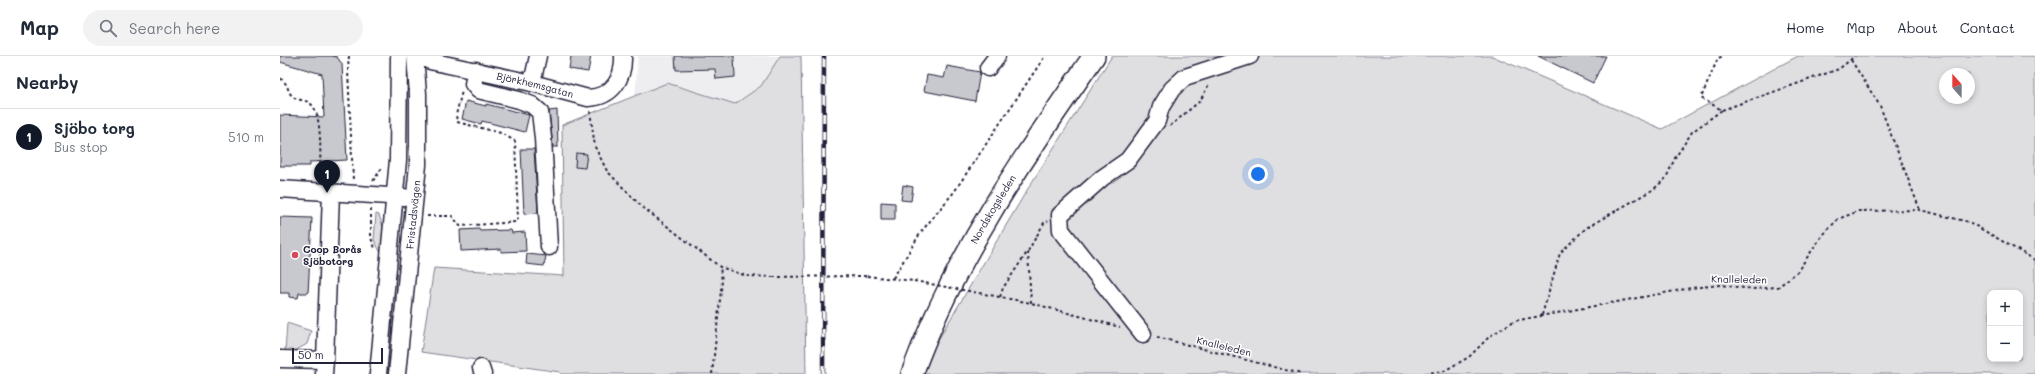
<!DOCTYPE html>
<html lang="en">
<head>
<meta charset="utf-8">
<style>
  body { margin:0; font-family:Mali,sans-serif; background:#f2f2f3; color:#1f2937 }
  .controls { position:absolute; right:12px; bottom:12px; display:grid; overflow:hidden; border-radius:8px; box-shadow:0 2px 6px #0003 }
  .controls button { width:36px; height:36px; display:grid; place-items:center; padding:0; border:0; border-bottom:1px solid #e0e1e3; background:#fff; color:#1f2937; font:20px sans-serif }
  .compass { position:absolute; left:1659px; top:12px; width:36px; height:36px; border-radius:50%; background:#fff; box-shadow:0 2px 6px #0003; rotate:339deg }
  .scale { position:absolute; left:12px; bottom:10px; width:91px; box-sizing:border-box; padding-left:4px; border:2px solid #22223b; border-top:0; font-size:11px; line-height:14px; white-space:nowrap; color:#22223b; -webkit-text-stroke:3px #fff; paint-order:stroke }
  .you { position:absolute; left:978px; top:118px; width:14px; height:14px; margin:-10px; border:3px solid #fff; border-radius:50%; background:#1a73e8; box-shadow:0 0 0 6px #1a73e833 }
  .badge { display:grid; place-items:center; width:26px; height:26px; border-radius:50%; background:#111827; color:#fff; font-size:13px; font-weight:700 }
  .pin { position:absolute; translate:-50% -33px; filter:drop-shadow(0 1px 2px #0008) }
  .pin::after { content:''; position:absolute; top:21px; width:14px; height:12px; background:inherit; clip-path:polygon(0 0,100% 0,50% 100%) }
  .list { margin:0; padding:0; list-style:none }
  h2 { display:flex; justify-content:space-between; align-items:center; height:52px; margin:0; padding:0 16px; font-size:17px }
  h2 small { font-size:13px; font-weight:400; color:#747a83 }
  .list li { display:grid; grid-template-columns:26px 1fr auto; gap:12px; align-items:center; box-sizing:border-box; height:56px; padding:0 16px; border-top:1px solid #e0e1e3 }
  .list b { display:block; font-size:15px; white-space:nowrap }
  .list p { margin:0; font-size:13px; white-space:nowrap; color:#747a83 }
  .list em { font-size:13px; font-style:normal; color:#747a83 }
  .icon { flex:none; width:22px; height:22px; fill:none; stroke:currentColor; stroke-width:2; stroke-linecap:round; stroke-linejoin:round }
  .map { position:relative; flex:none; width:1755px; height:318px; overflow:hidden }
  header { display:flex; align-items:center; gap:24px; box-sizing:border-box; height:56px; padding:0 20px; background:#fff; border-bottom:1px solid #e0e1e3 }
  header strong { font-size:19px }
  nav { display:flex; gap:22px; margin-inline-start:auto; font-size:14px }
  .search { width:280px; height:36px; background:#f2f2f3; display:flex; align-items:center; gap:10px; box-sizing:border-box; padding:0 14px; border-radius:22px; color:#747a83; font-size:15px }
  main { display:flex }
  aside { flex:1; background:#fff }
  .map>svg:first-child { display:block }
</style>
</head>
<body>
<header>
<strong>Map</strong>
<div class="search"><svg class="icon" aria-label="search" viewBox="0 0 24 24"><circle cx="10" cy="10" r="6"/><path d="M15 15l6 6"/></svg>Search here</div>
<nav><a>Home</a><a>Map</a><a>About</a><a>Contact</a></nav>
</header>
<main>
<aside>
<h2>Nearby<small></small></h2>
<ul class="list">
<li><span class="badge">1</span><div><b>Sjöbo torg</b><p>Bus stop</p></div><em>510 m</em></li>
</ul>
</aside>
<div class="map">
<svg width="1755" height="318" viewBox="0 0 1755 318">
  <rect width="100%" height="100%" fill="#fff"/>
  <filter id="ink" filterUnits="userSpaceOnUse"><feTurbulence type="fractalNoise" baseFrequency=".025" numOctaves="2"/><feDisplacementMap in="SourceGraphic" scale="8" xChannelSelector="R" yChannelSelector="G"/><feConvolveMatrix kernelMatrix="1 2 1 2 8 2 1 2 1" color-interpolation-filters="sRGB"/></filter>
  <g filter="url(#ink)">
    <path fill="#eeeef1" d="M 358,0 L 500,0 L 481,30 L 455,48 L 387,27 L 355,40 Z"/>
    <path fill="#dfdfe2" stroke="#80808e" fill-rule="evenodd" d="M 500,0 L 521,0 L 526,318 L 281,318 L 280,316 L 141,296 L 154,212 L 284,220 L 282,69 L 387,27 L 455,48 L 481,30 Z
      M 832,0 L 1212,0 L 1382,73 L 1518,0 L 1755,0 L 1755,318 L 642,318 L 645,306 L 747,134 ZM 1665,18 L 1689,18 L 1689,42 L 1665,42 ZM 1710,237 L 1740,237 L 1740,303 L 1710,303 Z
      M 96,158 L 99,159 L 104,174 L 102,199 L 94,184 Z
      M 7,267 L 31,275 L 27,288 L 13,296 L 5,296 Z"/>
    <path fill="#c8c8cf" stroke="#22223b" d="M 0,0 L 52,0 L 57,1 L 62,8 L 67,104 L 30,106 L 30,110 L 0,110 L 0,59 L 44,61 L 42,18 L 0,6 Z
      M 291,0 L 311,0 L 308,16 L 289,13 Z
      M 395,0 L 454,0 L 455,21 L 436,23 L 435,13 L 396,14 Z
      M 1258,0 L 1326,0 L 1313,27 Z
      M 667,10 L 700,16 L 695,45 L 644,35 L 647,19 L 664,22 Z
      M 186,45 L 206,50 L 206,48 L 249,59 L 245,76 L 202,65 L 201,68 L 182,63 Z
      M 277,54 L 278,91 L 273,91 L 269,55 Z
      M 241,93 L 254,93 L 258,157 L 244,158 Z
      M 296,97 L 307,98 L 305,112 L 295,111 Z
      M 623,129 L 633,131 L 631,145 L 621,144 Z
      M 601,146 L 615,147 L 615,164 L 601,164 Z
      M 0,161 L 32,162 L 28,237 L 19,237 L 18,242 L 9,241 L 9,237 L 0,237 Z
      M 199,173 L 200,175 L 231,174 L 232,177 L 245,176 L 246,195 L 221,196 L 221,193 L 181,195 L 180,174 Z
      M 247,198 L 266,200 L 264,210 L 246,208 Z"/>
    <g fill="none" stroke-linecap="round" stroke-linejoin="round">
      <g stroke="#22223b" stroke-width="19">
        <g id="minor">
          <path id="s1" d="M 141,0 L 150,5 L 252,27 L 308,42 C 332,41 344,23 343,0"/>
          <path d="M 708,12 L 717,0"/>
          <path d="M 196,14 L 193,28 L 198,34 L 239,44 L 252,49 L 260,56 L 263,82 L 269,191"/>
          <path d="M 252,27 L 258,0"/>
          <path d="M 0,133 L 124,141"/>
          <path d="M 863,278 L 781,174 L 780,159 L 822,122 L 848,104 L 877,65 L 881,51 L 892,33 L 905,21 L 970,0"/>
          <path d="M 0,303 L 45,304 L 51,137"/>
          <path d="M 201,312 L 203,318"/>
          <path d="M 44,318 L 45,304"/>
          <path d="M 98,318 L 118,104 L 119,0"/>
          <path id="s2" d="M 117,318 L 138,109 L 138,38 L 135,0"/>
        </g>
      </g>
      <g stroke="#22223b" stroke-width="24">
        <g id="major">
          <path id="s3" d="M 632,318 C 674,202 744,100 814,0"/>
        </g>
      </g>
      <path stroke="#22223b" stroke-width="2" stroke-dasharray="3 3" stroke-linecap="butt" d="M 69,0 L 68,14 L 73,124
        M 1571,4 L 1600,50 L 1640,154
        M 0,22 C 8,27 7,34 12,40 C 16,45 26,43 31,48 C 43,58 40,106 40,121
        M 1442,54 L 1559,13 L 1575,0
        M 310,55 L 315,91 L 327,115 L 361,150 L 440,211 L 467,220 L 493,221
        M 890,70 L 920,45 L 929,28
        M 93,125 L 102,112
        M 91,153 L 91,182 L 95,192
        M 147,160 L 172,160 L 180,170 L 236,166 L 238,163 L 235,85 L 221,77 L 177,66 L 176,59 L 182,35
        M 748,196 L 751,247
        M 587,220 L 634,225
        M 613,222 L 641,176 L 674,136 L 765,0
        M 699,237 L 751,247 L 840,271
        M 720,241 L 723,232 L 748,195 L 764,167 L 768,165
        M 1262,259 L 1280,197 L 1306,172 L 1374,133 L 1386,122 L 1395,102 L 1412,76 L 1442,54 L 1421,42 L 1438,2 L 1444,0
        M 877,281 L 1021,318
        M 432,318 L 442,225 L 440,211
        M 1139,318 L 1164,315 L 1189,301 L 1210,280 L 1234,265 L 1411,232 L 1440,229 L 1473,233 L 1498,231 L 1517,216 L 1542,180 L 1558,163 L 1579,155 L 1640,154 L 1689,166 L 1755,204"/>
      <use href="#minor" stroke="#fff" stroke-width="16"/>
      <use href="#major" stroke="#fff" stroke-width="21"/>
      <g stroke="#22223b" stroke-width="4.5">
        <path id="rail" d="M 543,318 L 544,0"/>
      </g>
      <use href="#rail" stroke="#fff" stroke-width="3" stroke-dasharray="9" stroke-linecap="butt"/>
      <path stroke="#22223b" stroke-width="2" stroke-dasharray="3 3" stroke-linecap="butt" d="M 493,221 L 587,220
        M 634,225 L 699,237"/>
    </g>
  </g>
  <circle fill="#d1495b" stroke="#fff" stroke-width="1.5" cx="15" cy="199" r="4"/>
  <g text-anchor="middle" stroke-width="3" stroke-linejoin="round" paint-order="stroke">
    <g font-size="10" fill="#22223b" stroke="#fff">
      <text dy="4" stroke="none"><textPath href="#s1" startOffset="118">Björkhemsgatan</textPath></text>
      <text dy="4" stroke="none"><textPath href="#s3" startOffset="184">Nordskogsleden</textPath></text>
      <text dy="4" stroke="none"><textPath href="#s2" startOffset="160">Fristadsvägen</textPath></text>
      <text transform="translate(1459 223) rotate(1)" y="4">Knalleleden</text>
      <text transform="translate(944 290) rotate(14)" y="4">Knalleleden</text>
    </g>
    <g font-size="10" font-weight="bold" fill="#22223b" stroke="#fff" text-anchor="start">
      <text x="23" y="197">Coop Borås<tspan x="23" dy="12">Sjöbotorg</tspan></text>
    </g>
  </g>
</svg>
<div class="controls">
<button>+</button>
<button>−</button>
</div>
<svg class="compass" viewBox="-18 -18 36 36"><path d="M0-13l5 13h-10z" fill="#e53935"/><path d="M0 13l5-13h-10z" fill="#747a83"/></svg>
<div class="scale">50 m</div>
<div class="you"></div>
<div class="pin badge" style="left:47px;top:137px">1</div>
</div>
</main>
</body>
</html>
